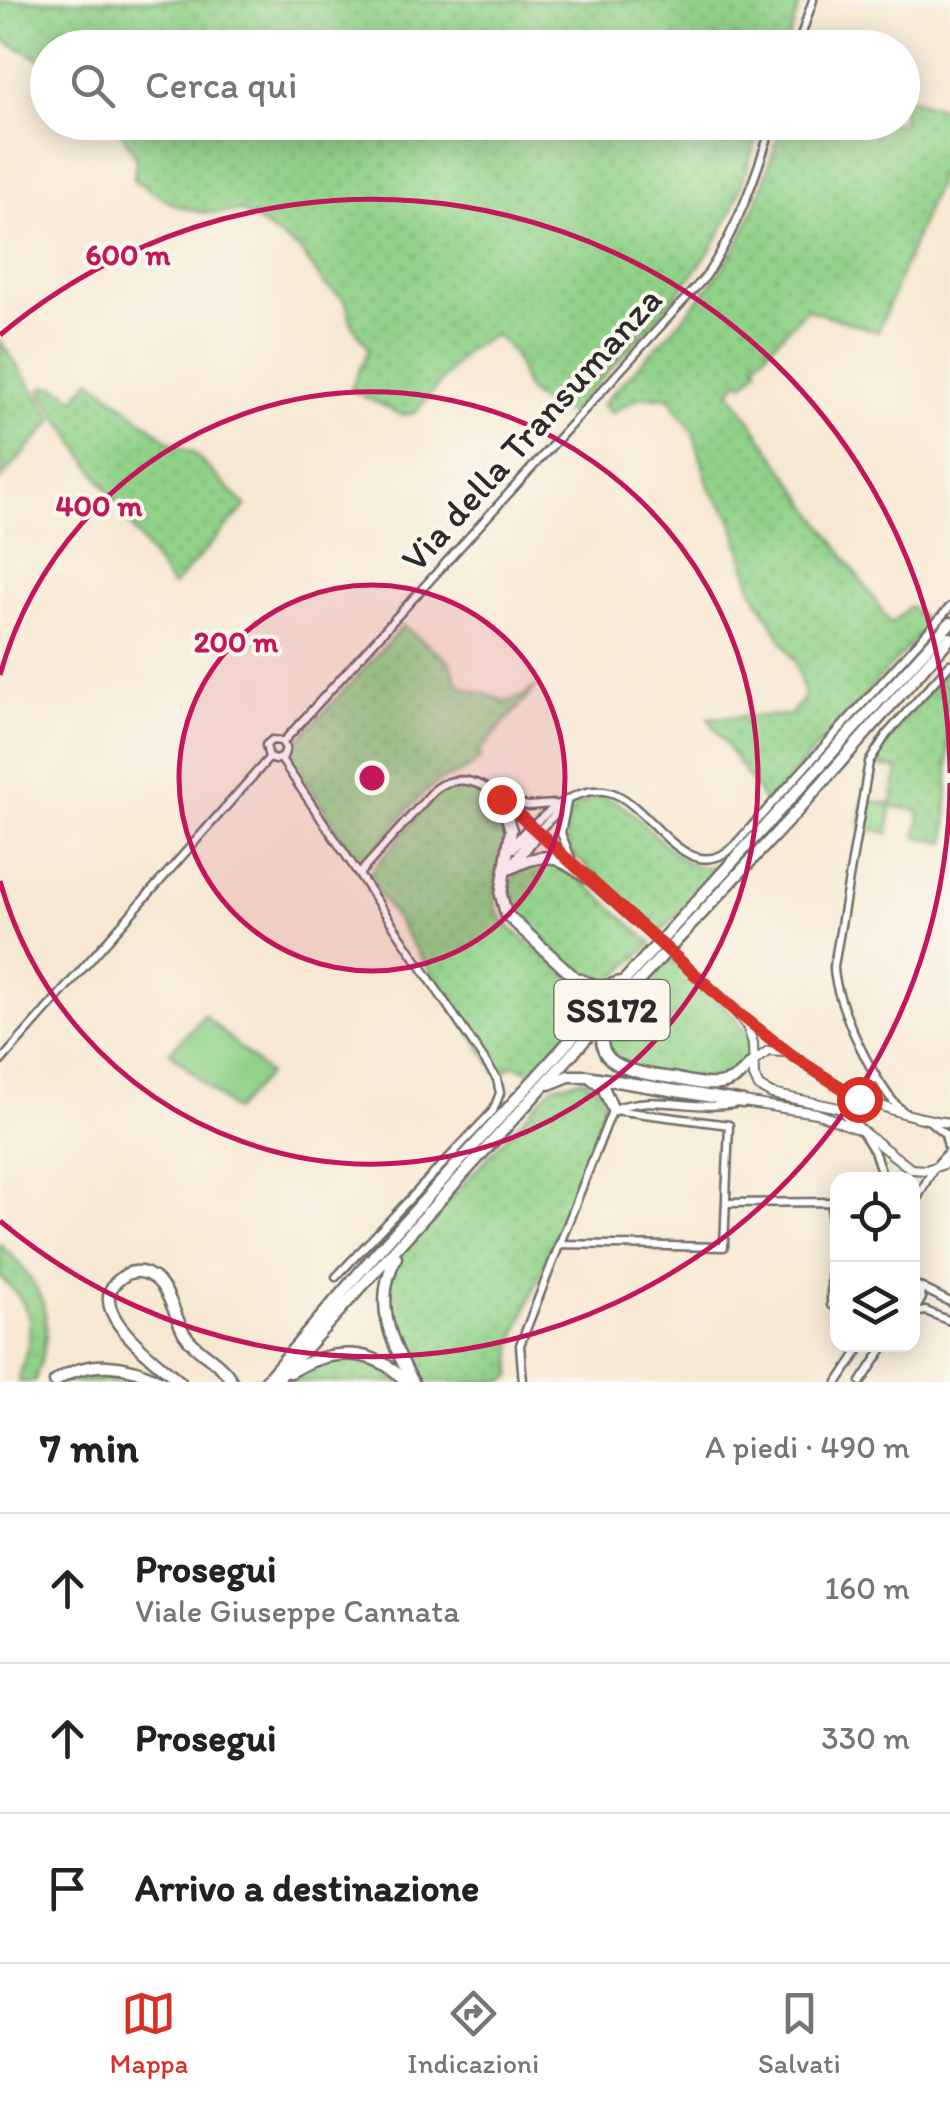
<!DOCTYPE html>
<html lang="it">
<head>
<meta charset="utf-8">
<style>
  body { margin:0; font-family:Itim,sans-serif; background:#f6f6f6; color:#222 }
  .controls { position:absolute; right:30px; bottom:30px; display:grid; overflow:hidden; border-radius:20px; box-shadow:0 5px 25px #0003 }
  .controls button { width:90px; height:90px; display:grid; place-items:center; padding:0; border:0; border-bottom:2px solid #e0e0e0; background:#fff; color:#222; font:50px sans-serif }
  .stop { position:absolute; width:30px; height:30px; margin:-22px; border:8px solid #d93025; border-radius:50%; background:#fff }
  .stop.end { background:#d93025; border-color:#fff; box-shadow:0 2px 10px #0008 }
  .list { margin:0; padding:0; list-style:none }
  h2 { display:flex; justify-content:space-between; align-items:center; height:130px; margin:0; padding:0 40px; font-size:42px }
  h2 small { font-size:32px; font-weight:400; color:#767676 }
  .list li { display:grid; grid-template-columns:65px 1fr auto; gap:30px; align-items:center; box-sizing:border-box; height:150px; padding:0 40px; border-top:2px solid #e0e0e0 }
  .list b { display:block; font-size:38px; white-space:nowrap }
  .list p { margin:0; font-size:32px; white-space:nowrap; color:#767676 }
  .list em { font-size:32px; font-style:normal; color:#767676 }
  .icon { flex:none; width:55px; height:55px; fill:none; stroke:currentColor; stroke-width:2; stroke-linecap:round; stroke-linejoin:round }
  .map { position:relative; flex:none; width:950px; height:1382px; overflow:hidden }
  .search { position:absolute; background:#fff; box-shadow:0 5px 25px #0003; left:30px; right:30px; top:30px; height:110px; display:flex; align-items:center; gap:25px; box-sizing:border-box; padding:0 35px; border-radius:55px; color:#767676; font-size:38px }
  .sheet { height:580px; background:#fff }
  nav { display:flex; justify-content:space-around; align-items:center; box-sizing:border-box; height:140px; border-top:2px solid #e0e0e0; background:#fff; font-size:28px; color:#767676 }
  nav a { display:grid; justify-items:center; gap:5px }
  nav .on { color:#d93025 }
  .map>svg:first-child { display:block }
</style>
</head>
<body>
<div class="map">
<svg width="950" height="1382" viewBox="0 0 950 1382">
  <defs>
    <pattern id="grass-dots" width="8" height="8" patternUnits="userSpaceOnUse" patternTransform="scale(2.5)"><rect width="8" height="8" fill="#91d289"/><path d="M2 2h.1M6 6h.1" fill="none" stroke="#7db476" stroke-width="1.8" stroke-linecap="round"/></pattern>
  </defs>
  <rect width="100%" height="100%" fill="#fbf7ec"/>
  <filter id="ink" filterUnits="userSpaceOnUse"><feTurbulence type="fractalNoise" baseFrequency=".01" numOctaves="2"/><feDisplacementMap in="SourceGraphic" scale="20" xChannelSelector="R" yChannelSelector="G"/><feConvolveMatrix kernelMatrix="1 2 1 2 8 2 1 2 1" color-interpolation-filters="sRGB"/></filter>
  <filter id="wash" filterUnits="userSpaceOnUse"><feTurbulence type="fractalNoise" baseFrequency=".0048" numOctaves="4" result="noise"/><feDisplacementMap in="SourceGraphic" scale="40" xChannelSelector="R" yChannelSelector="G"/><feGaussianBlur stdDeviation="2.25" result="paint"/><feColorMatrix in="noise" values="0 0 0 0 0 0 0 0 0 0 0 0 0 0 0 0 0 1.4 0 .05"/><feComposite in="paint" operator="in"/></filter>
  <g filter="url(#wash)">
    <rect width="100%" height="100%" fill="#f7e8d3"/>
    <path fill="url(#grass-dots)" stroke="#5e7e5a" stroke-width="2.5" d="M 0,0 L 801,0 L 786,47 L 89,48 L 75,29 L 60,29 L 51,47 L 48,48 L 45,62 L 7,42 L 0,35 Z
      M 903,96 L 950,111 L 950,150 L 878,332 L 806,309 L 755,364 L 759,368 L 744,384 L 740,380 L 730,391 L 891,624 L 910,606 L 929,624 L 766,804 L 708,718 L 790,715 L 805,697 L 796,663 L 753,591 L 732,518 L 710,490 L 693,432 L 669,397 L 641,397 L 611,413 L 602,405 C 646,356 698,309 733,252 C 756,213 768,165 783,123 L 902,122 Z
      M 116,123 L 116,122 L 761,123 C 748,163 738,208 714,244 C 674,306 618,359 569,413 C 500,396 538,364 494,335 L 466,351 L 415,413 L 402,415 L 350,390 L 369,349 L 352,324 L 345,300 L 324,284 L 301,251 L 241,211 C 189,218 176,206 134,180 L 136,157 Z
      M 0,341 L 54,420 L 0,480 Z
      M 91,379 L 169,441 L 193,453 L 246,506 L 172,587 L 40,390 C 55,381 63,390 75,399 Z
      M 403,626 L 450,662 L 458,684 C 474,693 489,693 505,702 L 521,697 L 538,685 L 478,753 L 481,757 C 468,774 450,774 434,785 C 413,800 387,837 368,857 L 352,855 L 290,755 L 291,748 Z
      M 950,667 L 947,843 L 917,837 L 920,811 L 891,806 L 889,833 L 861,828 L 863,799 L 891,804 L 898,769 L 872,765 L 880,746 Z
      M 456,784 C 553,804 474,879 501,917 C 522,947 600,981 577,1023 L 534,1073 L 514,1065 L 499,1075 L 374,886 L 370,873 L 438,792 Z
      M 600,797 C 640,801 665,864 703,867 C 710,868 720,864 727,863 L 661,932 L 573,855 C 559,828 568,801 600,797 Z
      M 534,860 L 566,865 L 652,944 L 612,980 L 594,981 L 578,972 L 509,907 C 505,885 514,870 534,860 Z
      M 668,958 C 690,978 731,1007 745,1032 C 754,1050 746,1077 723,1080 C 699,1083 609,1073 606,1043 C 604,1020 652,976 668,958 Z
      M 581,1079 C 598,1084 606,1094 603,1113 L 513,1343 L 512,1376 L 502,1382 L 416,1382 C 392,1335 374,1304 400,1253 L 553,1086 Z
      M 0,1244 C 47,1288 58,1321 34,1382 L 18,1382 C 31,1333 42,1314 0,1277 Z
      M 347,1357 L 384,1367 L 402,1382 L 284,1382 L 304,1368 Z
      M 123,1370 L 151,1382 L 60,1382 L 80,1371 Z"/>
    <path fill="#91d289" stroke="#5e7e5a" stroke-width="2.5" d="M 204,1015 L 268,1074 L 234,1111 L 170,1052 Z"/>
  </g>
  <g filter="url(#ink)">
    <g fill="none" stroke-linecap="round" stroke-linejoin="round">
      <g stroke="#726d66" stroke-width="11">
        <path id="minor" d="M 797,48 L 813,0
          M 283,742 L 706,276 C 738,228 755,178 773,122
          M 281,759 L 497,1079 L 500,1093 L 493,1111 L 336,1277
          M 507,801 L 528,806 L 554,804
          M 567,802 L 561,833 L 571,858
          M 538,831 L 567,803
          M 359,874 L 436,788 C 473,764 505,802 532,826 C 551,808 581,785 609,792 C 649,801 685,890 733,847 L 950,607
          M 0,1062 L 269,758 L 275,760 L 283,757 L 286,748 L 281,741 L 272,740 L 266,745 L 269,758
          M 856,1095 L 871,1088 L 874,1074
          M 614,1109 C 654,1093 692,1111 734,1104
          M 903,1111 C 877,1091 833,999 834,966 L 869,762 L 887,734 L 950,664
          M 862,1132 L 874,1151 L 884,1180
          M 726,1203 L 832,1202 L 831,1305 L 838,1305
          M 912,1208 L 933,1169 L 949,1151 L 945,1134 L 928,1120
          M 559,1244 L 724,1247 L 729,1125 L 614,1110
          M 912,1282 L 918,1286 L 922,1298 L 914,1312
          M 920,1287 L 950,1302
          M 912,1313 L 926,1311 L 950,1321
          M 523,1382 L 520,1345 L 612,1111
          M 838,1382 L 863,1344
          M 861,1382 L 886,1344"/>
      </g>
      <g stroke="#726d66" stroke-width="12">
        <path id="tertiary" d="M 537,830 L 574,865
          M 584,875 L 648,932
          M 678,959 L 734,1009 L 747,1026 L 753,1043 L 754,1076 L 759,1087 L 772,1094 L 839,1108 L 862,1131 L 911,1169 L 926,1170 L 950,1162
          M 746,1019 C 810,1072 866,1112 950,1123
          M 752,1063 L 768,1051 L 783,1052
          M 743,1102 L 816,1113 L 860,1130"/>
      </g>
      <g stroke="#726d66" stroke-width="15">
        <path id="trunk" d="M 501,799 L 511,830 L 501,895 L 506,914 L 575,978 L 601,988 L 620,982
          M 513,847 L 532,826
          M 513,865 L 538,831
          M 511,868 C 548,849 556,857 588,878
          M 576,979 L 587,1003 L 582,1024
          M 610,1018 C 581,1067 639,1073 672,1078 C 689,1081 711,1088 727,1082 C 738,1079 745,1070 752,1063
          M 591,1078 L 603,1087 L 613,1110
          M 549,1084 L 569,1076 L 586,1076 L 743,1102
          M 396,1257 C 373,1302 390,1341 413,1382
          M 290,1372 C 329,1348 374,1346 406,1382
          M 55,1382 C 87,1358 128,1363 161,1382
          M 180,1382 C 158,1362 79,1308 121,1278 C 129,1271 140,1270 149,1275 C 169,1284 174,1316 184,1333 C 197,1354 221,1360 232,1382
          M 265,1382 L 379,1250 L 950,623
          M 275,1382 L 620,1001 L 799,809 L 950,638"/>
      </g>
      <use href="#minor" stroke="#fff" stroke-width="6"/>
      <use href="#tertiary" stroke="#fff" stroke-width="8"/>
      <use href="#trunk" stroke="#fff" stroke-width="10"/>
      <g stroke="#726d66" stroke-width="12" stroke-linecap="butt">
        <path id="tertiary-bridge" d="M 648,932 L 678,959"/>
      </g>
      <use href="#tertiary-bridge" stroke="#fff" stroke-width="8"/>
    </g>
  </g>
  <g fill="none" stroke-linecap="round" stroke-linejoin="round" filter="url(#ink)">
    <path stroke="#d93025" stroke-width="12" d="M 501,799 L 734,1010 L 794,1057 L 859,1099"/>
  </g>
  <circle cx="372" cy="778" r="193" fill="#c2185b" fill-opacity=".12"/>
  <g fill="none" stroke="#c2185b" stroke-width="5">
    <circle cx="372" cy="778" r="193"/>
    <path d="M0 675A386 386 0 1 1 0 881"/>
    <path d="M950 783A578 578 0 0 1 0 1221M0 335A578 578 0 0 1 950 773"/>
  </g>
  <g text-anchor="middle" stroke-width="8" stroke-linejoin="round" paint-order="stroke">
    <rect fill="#fbf7ec" stroke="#696865" stroke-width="2.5" x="554.5" y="980" width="115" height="60" rx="8"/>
    <g font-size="35" font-weight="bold" fill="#2b2b2b">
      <text x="612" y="1022">SS172</text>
    </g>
    <g font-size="38" fill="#2b2b2b" stroke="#fbf7ec">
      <text transform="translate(531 429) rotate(-48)" y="13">Via della Transumanza</text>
    </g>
  </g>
  <circle cx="372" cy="778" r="15" fill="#c2185b" stroke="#fbf7ec" stroke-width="5"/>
  <g font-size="30" text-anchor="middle" font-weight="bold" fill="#c2185b" stroke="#fbf7ec" stroke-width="8" stroke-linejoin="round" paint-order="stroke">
    <text x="128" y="265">600 m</text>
    <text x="99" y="516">400 m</text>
    <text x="236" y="652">200 m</text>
  </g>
</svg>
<div class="controls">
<button><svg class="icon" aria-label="locate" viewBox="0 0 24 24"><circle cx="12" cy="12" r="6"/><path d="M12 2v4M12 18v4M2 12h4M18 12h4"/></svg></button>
<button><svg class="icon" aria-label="layers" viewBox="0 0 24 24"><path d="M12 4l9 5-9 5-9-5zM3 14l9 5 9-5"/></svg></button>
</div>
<div class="stop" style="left:859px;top:1099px"></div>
<div class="stop end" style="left:501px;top:799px"></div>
<div class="search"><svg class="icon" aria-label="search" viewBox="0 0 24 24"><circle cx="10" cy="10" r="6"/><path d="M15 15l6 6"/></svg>Cerca qui</div>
</div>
<section class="sheet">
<h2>7 min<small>A piedi · 490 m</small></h2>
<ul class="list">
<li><svg class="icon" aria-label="ahead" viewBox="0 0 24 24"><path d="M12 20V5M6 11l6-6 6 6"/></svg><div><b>Prosegui</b><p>Viale Giuseppe Cannata</p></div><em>160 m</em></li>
<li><svg class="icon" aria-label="ahead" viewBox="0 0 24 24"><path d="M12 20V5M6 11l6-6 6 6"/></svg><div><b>Prosegui</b></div><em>330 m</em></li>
<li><svg class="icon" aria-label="arrive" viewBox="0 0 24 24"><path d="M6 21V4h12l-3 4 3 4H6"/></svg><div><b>Arrivo a destinazione</b></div></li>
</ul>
</section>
<nav>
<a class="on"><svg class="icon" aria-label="map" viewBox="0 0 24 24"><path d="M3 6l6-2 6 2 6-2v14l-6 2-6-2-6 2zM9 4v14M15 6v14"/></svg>Mappa</a>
<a><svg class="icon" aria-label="directions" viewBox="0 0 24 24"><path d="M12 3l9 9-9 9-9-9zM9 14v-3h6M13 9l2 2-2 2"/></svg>Indicazioni</a>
<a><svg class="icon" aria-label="saved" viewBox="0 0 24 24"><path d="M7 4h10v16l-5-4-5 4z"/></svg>Salvati</a>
</nav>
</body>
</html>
